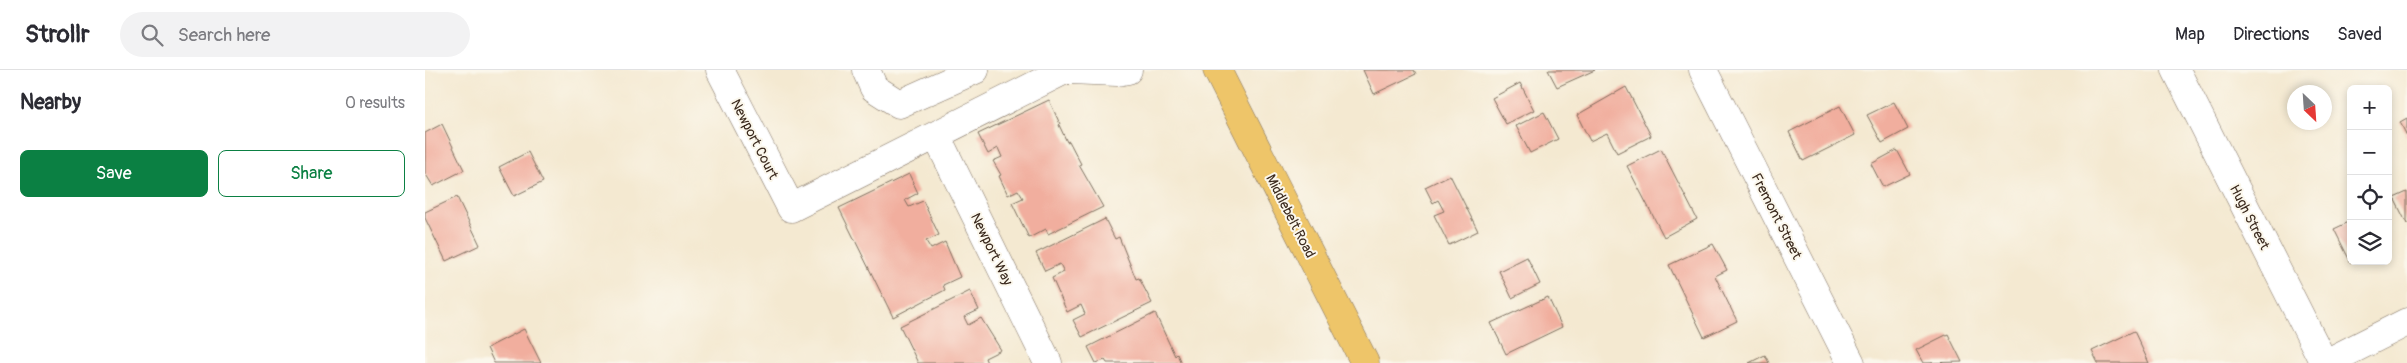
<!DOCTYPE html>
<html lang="en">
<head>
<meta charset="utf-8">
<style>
  body { margin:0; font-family:Pangolin,sans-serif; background:#f2f2f3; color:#2b2b33 }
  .controls { position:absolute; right:15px; top:15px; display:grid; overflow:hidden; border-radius:8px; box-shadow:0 2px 8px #0003 }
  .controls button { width:45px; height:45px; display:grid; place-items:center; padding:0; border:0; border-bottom:1px solid #e1e1e2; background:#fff; color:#2b2b33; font:25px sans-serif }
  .compass { position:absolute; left:1862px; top:15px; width:45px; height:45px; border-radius:50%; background:#fff; box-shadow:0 2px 8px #0003; rotate:155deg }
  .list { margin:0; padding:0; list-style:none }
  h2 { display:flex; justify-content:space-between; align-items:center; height:65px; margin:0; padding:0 20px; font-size:21px }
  h2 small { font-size:16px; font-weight:400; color:#7c7c81 }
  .actions { display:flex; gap:10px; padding:15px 20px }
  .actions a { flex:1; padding:11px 0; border:1px solid #0b8043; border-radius:8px; text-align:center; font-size:18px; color:#0b8043 }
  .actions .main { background:#0b8043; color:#fff }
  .icon { flex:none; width:28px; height:28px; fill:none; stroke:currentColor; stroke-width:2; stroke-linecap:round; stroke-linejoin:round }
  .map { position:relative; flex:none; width:1982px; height:293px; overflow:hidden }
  header { display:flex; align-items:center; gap:30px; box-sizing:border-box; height:70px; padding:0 25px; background:#fff; border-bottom:1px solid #e1e1e2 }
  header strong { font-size:24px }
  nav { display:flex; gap:28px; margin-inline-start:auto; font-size:18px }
  .search { width:350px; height:45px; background:#f2f2f3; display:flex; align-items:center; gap:12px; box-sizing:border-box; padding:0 18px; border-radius:28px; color:#7c7c81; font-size:19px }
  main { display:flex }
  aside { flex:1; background:#fff }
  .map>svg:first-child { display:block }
</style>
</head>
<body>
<header>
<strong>Strollr</strong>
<div class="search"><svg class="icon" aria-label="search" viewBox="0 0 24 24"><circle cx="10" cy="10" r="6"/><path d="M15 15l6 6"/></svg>Search here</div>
<nav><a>Map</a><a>Directions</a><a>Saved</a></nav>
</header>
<main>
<aside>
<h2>Nearby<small>0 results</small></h2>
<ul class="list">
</ul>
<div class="actions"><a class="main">Save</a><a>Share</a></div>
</aside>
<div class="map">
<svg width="1982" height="293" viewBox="0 0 1982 293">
  <rect width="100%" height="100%" fill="#fbf7ec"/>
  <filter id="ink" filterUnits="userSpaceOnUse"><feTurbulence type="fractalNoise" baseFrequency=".02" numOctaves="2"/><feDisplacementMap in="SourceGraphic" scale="10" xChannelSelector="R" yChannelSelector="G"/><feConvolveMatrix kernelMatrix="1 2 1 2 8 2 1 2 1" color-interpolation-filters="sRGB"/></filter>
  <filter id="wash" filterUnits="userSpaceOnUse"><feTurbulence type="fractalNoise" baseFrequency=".0096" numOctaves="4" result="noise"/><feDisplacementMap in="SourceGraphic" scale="20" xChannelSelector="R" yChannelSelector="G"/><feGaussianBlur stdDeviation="1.12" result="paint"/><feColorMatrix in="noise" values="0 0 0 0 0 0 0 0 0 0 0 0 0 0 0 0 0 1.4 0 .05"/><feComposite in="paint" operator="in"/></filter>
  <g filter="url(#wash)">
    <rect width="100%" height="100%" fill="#f4e9d1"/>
    <g id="blocks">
      <path fill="#f1ae9e" d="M 938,0 L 989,0 L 991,4 L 949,24 Z
        M 1123,0 L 1170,0 L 1132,17 Z
        M 1095,13 L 1109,40 L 1081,54 L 1067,28 Z
        M 1201,17 L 1226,66 L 1192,83 L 1182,63 L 1165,71 L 1152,45 Z
        M 624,30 L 635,54 L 634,55 L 642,72 L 644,71 L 656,94 L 654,95 L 678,137 L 623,164 L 621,159 L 604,168 L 587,133 L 598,128 L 593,120 L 583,125 L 574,106 L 576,105 L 568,91 L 577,87 L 573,78 L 563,84 L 553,64 Z
        M 1469,32 L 1483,59 L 1457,73 L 1442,45 Z
        M 1415,36 L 1430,65 L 1378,91 L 1364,62 Z
        M 1119,42 L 1133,69 L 1105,83 L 1091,56 Z
        M 1982,48 L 1982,66 L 1975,52 Z
        M 17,54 L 39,100 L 8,116 L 0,103 L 0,63 Z
        M 1236,79 L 1272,149 L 1239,167 L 1202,96 Z
        M 1472,80 L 1485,104 L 1458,117 L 1446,94 Z
        M 103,82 L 118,112 L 89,126 L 74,97 Z
        M 484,104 L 493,123 L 480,130 L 484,137 L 498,131 L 514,165 L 501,171 L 506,179 L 520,172 L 535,207 L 518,215 L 520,220 L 468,247 L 414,138 Z
        M 1025,105 L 1053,161 L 1024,175 L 1009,145 L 1019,141 L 1013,130 L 1008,133 L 1000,117 Z
        M 1982,122 L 1982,154 L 1969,128 Z
        M 32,127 L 55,175 L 21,191 L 0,148 L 0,142 Z
        M 680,149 L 690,169 L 694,167 L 711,209 L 714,208 L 727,233 L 657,267 L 648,250 L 660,244 L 656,235 L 642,242 L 627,208 L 639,202 L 635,194 L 620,201 L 611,183 Z
        M 1926,151 L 1926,193 L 1909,159 Z
        M 1288,174 L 1302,200 L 1290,206 L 1312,251 L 1279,267 L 1244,195 Z
        M 1102,187 L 1115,214 L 1087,228 L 1074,201 Z
        M 545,221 L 554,240 L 539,247 L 543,255 L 556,248 L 576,280 L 560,288 L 562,293 L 493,293 L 475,256 Z
        M 1123,227 L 1137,257 L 1081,284 L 1066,253 Z
        M 730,243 L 750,286 L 752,284 L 756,293 L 682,293 L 680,290 L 671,293 L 663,277 Z
        M 99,259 L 116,293 L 69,293 L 62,278 Z
        M 1709,261 L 1724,293 L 1673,293 L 1667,281 Z
        M 1523,264 L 1537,292 L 1498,293 L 1491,280 Z
        M 1340,285 L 1344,293 L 1324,293 Z"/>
    </g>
  </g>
  <g filter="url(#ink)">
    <use href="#blocks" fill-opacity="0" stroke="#7c6d5d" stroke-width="1"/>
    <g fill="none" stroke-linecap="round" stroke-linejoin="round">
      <g stroke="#7c6d5d" stroke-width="29">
        <path id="minor" d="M 295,0 L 366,138 L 640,0
          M 441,0 L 449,18 L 474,34 L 550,0
          M 644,0 L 692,2 L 703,0
          M 1278,0 L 1426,293
          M 1751,0 L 1899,293
          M 511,65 L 623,293
          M 1901,293 L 1982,252"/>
      </g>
      <g stroke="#7c6d5d" stroke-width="29">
        <path id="major" d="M 792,0 L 940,293"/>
      </g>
      <use href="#minor" stroke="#fff" stroke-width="28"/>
      <use href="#major" stroke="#eec569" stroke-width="28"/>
    </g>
  </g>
  <g text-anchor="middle" stroke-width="4" stroke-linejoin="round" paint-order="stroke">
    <g font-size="14" fill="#3b2a1e" stroke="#fbf7ec">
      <text transform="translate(330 69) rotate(63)" y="5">Newport Court</text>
      <text transform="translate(866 146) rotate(63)" y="5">Middlebelt Road</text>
      <text transform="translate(1352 146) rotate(63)" y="5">Fremont Street</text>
      <text transform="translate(1825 147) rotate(63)" y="5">Hugh Street</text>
      <text transform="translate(567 179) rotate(64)" y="5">Newport Way</text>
    </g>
  </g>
</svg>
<div class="controls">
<button>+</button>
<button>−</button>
<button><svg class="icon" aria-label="locate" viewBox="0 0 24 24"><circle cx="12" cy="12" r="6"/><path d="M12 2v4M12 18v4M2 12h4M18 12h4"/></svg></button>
<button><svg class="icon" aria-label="layers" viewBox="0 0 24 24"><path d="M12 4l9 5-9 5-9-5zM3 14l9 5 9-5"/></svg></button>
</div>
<svg class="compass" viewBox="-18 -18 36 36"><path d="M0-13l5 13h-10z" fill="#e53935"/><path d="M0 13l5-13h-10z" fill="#7c7c81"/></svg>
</div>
</main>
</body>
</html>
